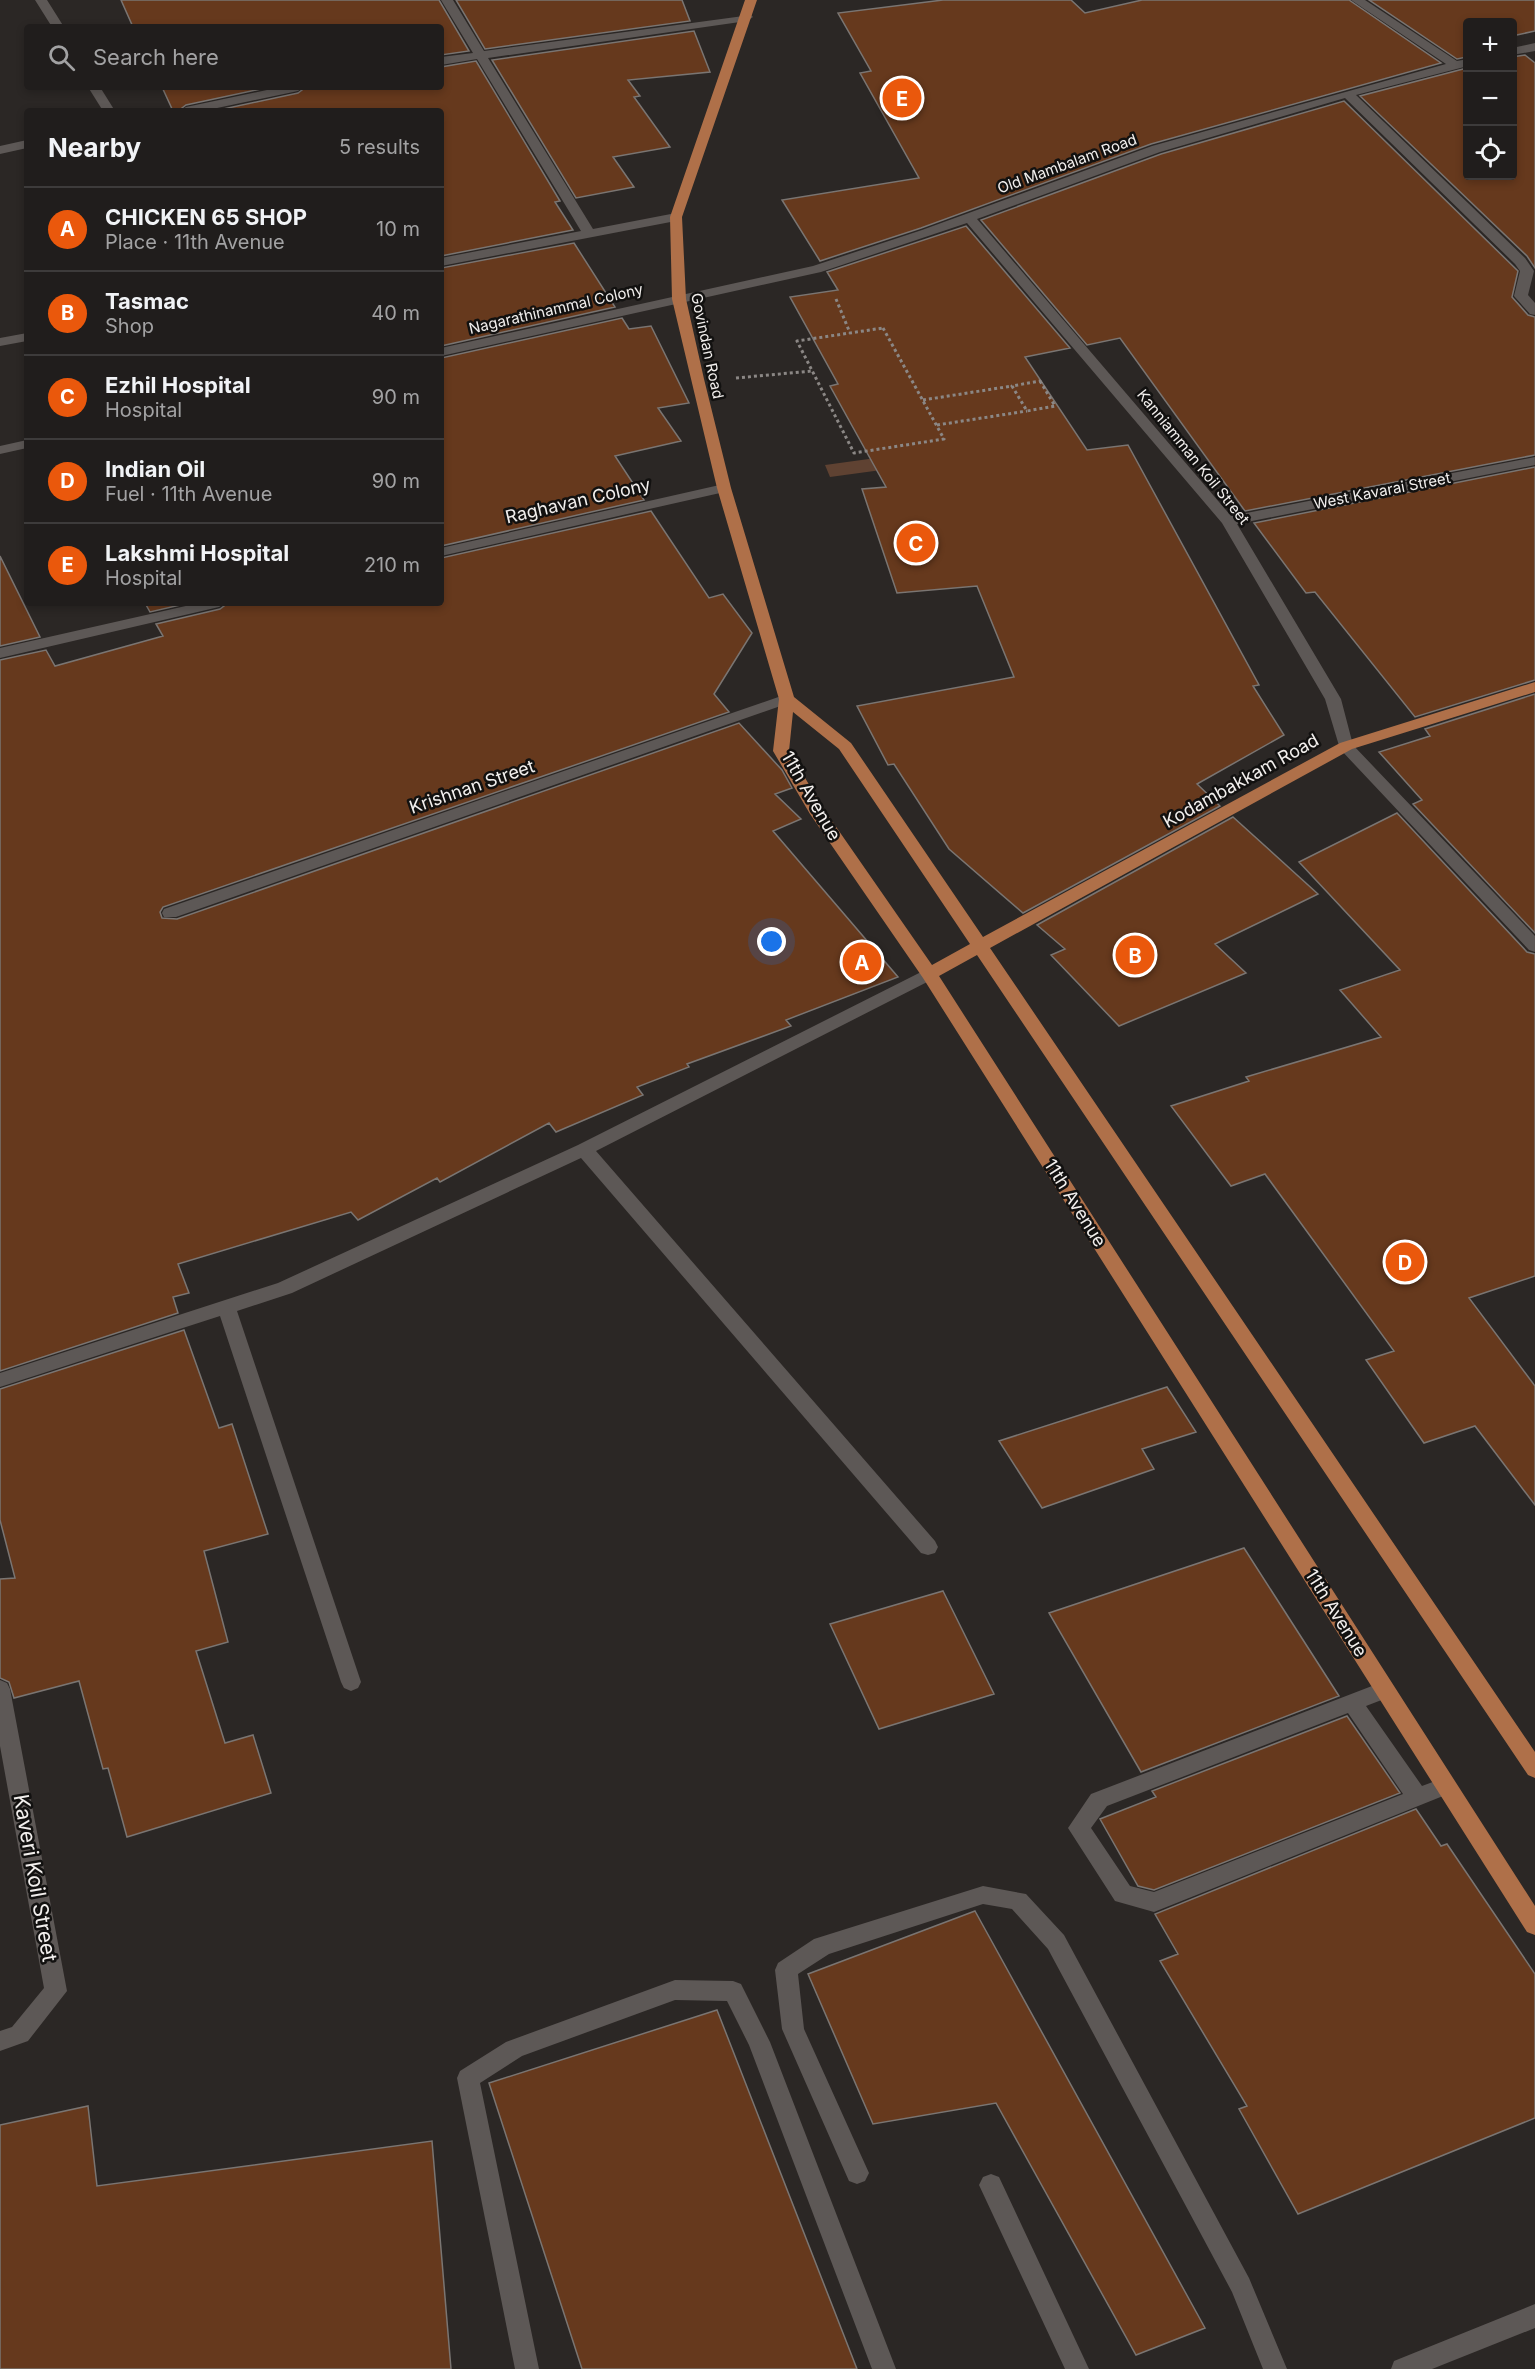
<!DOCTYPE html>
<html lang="en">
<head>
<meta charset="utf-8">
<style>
  body { margin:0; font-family:Inter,sans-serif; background:#282625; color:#f1f3f6 }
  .controls { position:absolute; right:18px; top:18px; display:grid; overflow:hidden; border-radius:6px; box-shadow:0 3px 9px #0003 }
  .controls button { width:54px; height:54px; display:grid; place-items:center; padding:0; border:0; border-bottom:2px solid #3d3b3b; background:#201d1c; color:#f1f3f6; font:30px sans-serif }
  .you { position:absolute; left:772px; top:942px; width:21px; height:21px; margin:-15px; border:4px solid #fff; border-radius:50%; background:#1a73e8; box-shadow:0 0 0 9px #1a73e833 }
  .badge { display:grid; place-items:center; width:39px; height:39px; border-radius:50%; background:#ea580c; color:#fff; font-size:20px; font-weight:700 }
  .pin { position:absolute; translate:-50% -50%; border:3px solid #fff; box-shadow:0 2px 6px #0006 }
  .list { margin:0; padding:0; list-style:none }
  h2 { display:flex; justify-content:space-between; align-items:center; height:78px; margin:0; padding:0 24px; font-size:26px }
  h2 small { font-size:20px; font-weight:400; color:#a2a2a3 }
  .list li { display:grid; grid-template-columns:39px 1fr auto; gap:18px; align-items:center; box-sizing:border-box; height:84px; padding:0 24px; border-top:2px solid #3d3b3b }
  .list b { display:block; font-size:22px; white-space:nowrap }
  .list p { margin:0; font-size:20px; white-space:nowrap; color:#a2a2a3 }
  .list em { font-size:20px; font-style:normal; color:#a2a2a3 }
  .icon { flex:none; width:33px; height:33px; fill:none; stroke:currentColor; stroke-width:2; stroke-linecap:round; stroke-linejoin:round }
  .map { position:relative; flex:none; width:1535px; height:2369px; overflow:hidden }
  .search { position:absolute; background:#201d1c; box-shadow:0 3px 9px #0003; left:24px; top:24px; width:420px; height:66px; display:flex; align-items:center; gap:15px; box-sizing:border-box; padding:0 21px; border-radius:6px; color:#a2a2a3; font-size:22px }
  .panel { position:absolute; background:#201d1c; box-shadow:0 3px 9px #0003; left:24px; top:108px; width:420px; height:498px; border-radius:6px }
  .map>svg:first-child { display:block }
</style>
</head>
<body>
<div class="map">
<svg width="1535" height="2369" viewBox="0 0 1535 2369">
  <rect width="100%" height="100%" fill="#2b2725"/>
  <path fill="#5f4232" d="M 927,451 L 933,463 L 830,477 L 825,465 Z"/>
  <path fill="#66391d" stroke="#7a7572" stroke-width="1.5" d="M 121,0 L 439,0 L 469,51 L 441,55 L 441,27 L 133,27 Z
    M 456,0 L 682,0 L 690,21 L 485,49 Z
    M 943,0 L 1071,0 L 1085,13 L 1142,0 L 1349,0 L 1441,63 L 1151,144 L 921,228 L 820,261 L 782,200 L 919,178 L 860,73 L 871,71 L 838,13 Z
    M 1369,0 L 1535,0 L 1535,31 L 1512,36 L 1512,22 L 1467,22 L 1467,57 L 1457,59 Z
    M 694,31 L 710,72 L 628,80 L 640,96 L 634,97 L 670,147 L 613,157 L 634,187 L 576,198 L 492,60 Z
    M 1525,55 L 1535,63 L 1535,268 L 1527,256 L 1360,96 L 1467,68 L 1467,176 L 1512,176 L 1512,57 Z
    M 476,61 L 560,201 L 555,202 L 573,230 L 441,256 L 441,111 L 214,111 L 298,93 L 306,87 L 441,87 L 441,67 Z
    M 162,87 L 270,87 L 186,105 L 178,111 L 173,111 Z
    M 1344,101 L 1518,271 L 1512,297 L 1528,315 L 1535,317 L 1535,455 L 1245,511 L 1120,338 L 1087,345 L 981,220 L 1161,154 Z
    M 966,226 L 1070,348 L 1025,357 L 1087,450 L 1128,445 L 1259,685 L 1253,686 L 1284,735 L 1197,784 L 1220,806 L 1023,913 L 949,849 L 894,764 L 888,765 L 857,706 L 1014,677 L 977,586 L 897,593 L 862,489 L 886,487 L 830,386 L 838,384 L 790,297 L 838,290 L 827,272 Z
    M 574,243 L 615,307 L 441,346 L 441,268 Z
    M 622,318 L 629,329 L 651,326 L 689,403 L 658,408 L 681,441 L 615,456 L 644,500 L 441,546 L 441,358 Z
    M 1535,467 L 1535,680 L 1415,717 L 1315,592 L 1306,593 L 1254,523 Z
    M 651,511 L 709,598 L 723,594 L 752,633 L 714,694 L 729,712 L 163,907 L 160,912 L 162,918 L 177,919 L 739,723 L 782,770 L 792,788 L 775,794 L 801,819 L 773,831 L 898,977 L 786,1020 L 791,1026 L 687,1064 L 689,1067 L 637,1087 L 643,1095 L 556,1132 L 549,1123 L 440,1182 L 437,1178 L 358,1220 L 351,1212 L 178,1264 L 189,1293 L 173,1297 L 178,1313 L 0,1371 L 0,660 L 46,650 L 55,666 L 163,636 L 156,624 L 220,609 L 228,603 L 441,603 L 441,558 Z
    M 0,556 L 40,637 L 0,646 Z
    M 145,603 L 189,603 L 150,612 Z
    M 1535,694 L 1535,933 L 1413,804 L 1422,800 L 1379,752 L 1430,736 L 1425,729 Z
    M 1397,813 L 1527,952 L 1535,954 L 1535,1276 L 1469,1298 L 1535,1386 L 1535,1505 L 1475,1426 L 1424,1443 L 1366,1360 L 1394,1351 L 1265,1174 L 1231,1186 L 1171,1106 L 1249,1081 L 1246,1077 L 1381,1037 L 1340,990 L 1400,970 L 1299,862 Z
    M 1233,817 L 1318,894 L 1215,944 L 1246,973 L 1119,1026 L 1051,955 L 1065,949 L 1037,925 Z
    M 184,1330 L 219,1428 L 232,1424 L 268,1534 L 204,1551 L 228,1642 L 196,1651 L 225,1743 L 253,1735 L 271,1793 L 127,1837 L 108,1768 L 103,1769 L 79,1681 L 14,1698 L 9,1682 L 0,1678 L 0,1579 L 15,1578 L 0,1520 L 0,1389 Z
    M 1167,1387 L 1196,1432 L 1142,1449 L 1154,1469 L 1042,1508 L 999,1441 Z
    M 1244,1548 L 1339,1696 L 1141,1772 L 1049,1613 Z
    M 943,1591 L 994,1694 L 879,1729 L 830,1624 Z
    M 1347,1716 L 1400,1793 L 1154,1890 L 1138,1886 L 1100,1819 L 1156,1797 L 1152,1791 Z
    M 1416,1809 L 1441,1846 L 1447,1844 L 1535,1974 L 1535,2118 L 1298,2214 L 1239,2109 L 1247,2106 L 1160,1961 L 1178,1954 L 1155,1914 Z
    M 975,1911 L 1205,2328 L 1136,2355 L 996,2103 L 873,2124 L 808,1974 Z
    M 717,2010 L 857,2369 L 582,2369 L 489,2083 Z
    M 88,2106 L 97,2186 L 432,2141 L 451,2369 L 0,2369 L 0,2125 Z"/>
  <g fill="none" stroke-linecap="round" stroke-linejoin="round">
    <path stroke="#8b8785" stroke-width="3" stroke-dasharray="3 3" stroke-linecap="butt" d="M 836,299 L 850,333
      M 883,328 L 944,439 L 854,453 L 797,341 Z
      M 736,378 L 812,371
      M 1040,381 L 1055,406 L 1027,411 L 1012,386 Z
      M 923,400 L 1012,386
      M 937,425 L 1027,411"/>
    <path fill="#5d5856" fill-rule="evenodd" d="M 35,0 L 47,0 L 64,27 L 52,27 Z
      M 441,0 L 453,0 L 484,51 L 751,15 L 753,17 L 747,21 L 488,58 L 593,229 L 676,213 L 681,214 L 681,220 L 441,266 L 441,258 L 581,231 L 477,59 L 441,65 L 441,57 L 473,53 Z
      M 1351,0 L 1365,0 L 1457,61 L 1468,59 L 1468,66 L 1356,95 L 1525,258 L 1534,271 L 1528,295 L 1535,303 L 1535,315 L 1530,314 L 1514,296 L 1520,271 L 1515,264 L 1345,98 L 1160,152 L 977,219 L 1231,516 L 1535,457 L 1535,465 L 1237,524 L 1341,699 L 1353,745 L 1535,936 L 1535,952 L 1529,950 L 1340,749 L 1325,699 L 1222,523 L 967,223 L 821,272 L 441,356 L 441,348 L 813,266 L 922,230 L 1152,146 L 1446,64 Z
      M 1535,43 L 1535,51 L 1512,55 L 1512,48 Z
      M 88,87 L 100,87 L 115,111 L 103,111 Z
      M 281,87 L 304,87 L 298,91 L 203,111 L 180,111 L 186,107 Z
      M 27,140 L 27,148 L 0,154 L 0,146 Z
      M 27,333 L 27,341 L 0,346 L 0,338 Z
      M 27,440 L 27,448 L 0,454 L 0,446 Z
      M 724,484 L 731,488 L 729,491 L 441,556 L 441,548 Z
      M 199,603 L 226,603 L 219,607 L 0,658 L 0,648 Z
      M 787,694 L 795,699 L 792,702 L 176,917 L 164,917 L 162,913 L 164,909 Z
      M 929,968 L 937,974 L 935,978 L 596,1151 L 935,1541 L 938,1547 L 935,1553 L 928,1555 L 921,1553 L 581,1158 L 292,1293 L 237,1311 L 361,1682 L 358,1688 L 351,1691 L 344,1688 L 341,1682 L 220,1316 L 0,1387 L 0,1373 L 278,1283 L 578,1145 Z
      M 0,1680 L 7,1683 L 10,1689 L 67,1991 L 28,2041 L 0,2051 L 0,2031 L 12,2027 L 44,1988 L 0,1746 Z
      M 1385,1681 L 1392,1684 L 1395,1690 L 1392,1696 L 1366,1706 L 1422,1786 L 1446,1777 L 1453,1780 L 1457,1786 L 1453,1792 L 1154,1912 L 1115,1901 L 1068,1828 L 1091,1794 ZM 1348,1713 L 1403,1794 L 1154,1892 L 1130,1886 L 1091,1828 L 1107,1806 Z
      M 983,1886 L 1026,1894 L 1064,1935 L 1249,2278 L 1287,2369 L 1263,2369 L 1232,2292 L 1048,1949 L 1012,1909 L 983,1904 L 829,1954 L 798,1974 L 804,2029 L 869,2173 L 865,2181 L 857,2184 L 849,2181 L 782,2029 L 775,1970 L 778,1963 L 814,1939 Z
      M 675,1980 L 733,1981 L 741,1984 L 770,2042 L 896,2369 L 872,2369 L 749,2045 L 727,2001 L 675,2000 L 522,2056 L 480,2083 L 539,2369 L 515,2369 L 457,2078 L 460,2071 L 506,2042 Z
      M 991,2174 L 999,2177 L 1089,2369 L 1065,2369 L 979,2185 L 983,2177 Z
      M 1535,2304 L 1535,2328 L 1432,2369 L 1391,2369 L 1394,2361 Z"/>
    <path fill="#af7049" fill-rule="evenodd" d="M 745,0 L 757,0 L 682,217 L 686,299 L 704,379 L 731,488 L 794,697 L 851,743 L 983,937 L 1340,743 L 1535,682 L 1535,692 L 1352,749 L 990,948 L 1535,1752 L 1535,1778 L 1528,1775 L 977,955 L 939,976 L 1535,1906 L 1535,1935 L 1527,1932 L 923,978 L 810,814 L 773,751 L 779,699 L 717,488 L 672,299 L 670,217 ZM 793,712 L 839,749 L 970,944 L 932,965 L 823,808 L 789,751 Z"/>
  </g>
  <g text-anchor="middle" stroke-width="5" stroke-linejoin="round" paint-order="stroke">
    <g font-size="15" fill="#f2efed" stroke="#121110">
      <text transform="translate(1067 164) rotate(-20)" y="5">Old Mambalam Road</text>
      <text transform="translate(556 309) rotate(-13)" y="5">Nagarathinammal Colony</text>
      <text transform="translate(707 346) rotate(78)" y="5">Govindan Road</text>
      <text transform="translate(1193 457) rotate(51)" y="5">Kanniamman Koil Street</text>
      <text transform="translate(1382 491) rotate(-11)" y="5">West Kavarai Street</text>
    </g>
    <g font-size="18" fill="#f2efed" stroke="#121110">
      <text transform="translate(578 501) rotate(-13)" y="6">Raghavan Colony</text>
      <text transform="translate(1241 781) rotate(-29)" y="6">Kodambakkam Road</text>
      <text transform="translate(472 787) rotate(-19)" y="6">Krishnan Street</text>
      <text transform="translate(811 796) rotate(60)" y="6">11th Avenue</text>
      <text transform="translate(1075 1203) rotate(58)" y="6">11th Avenue</text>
      <text transform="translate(1336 1613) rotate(58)" y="6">11th Avenue</text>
    </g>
    <g font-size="21" fill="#f2efed" stroke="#121110">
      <text transform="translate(35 1878) rotate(80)" y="7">Kaveri Koil Street</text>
    </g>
  </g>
</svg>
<div class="controls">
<button>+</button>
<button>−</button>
<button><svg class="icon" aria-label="locate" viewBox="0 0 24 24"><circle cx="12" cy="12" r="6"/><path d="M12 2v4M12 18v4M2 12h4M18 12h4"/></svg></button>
</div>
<div class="you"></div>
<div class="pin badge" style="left:862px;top:962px">A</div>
<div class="pin badge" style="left:1135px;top:955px">B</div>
<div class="pin badge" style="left:916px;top:543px">C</div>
<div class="pin badge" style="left:1405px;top:1262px">D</div>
<div class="pin badge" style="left:902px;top:98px">E</div>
<div class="search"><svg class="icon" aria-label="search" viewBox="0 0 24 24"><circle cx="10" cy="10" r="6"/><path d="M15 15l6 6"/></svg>Search here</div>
<section class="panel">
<h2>Nearby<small>5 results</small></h2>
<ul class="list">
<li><span class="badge">A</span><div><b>CHICKEN 65 SHOP</b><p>Place · 11th Avenue</p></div><em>10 m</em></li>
<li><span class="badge">B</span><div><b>Tasmac</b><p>Shop</p></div><em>40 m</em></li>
<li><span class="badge">C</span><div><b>Ezhil Hospital</b><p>Hospital</p></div><em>90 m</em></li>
<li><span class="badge">D</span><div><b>Indian Oil</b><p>Fuel · 11th Avenue</p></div><em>90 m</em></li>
<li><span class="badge">E</span><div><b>Lakshmi Hospital</b><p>Hospital</p></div><em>210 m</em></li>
</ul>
</section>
</div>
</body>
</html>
